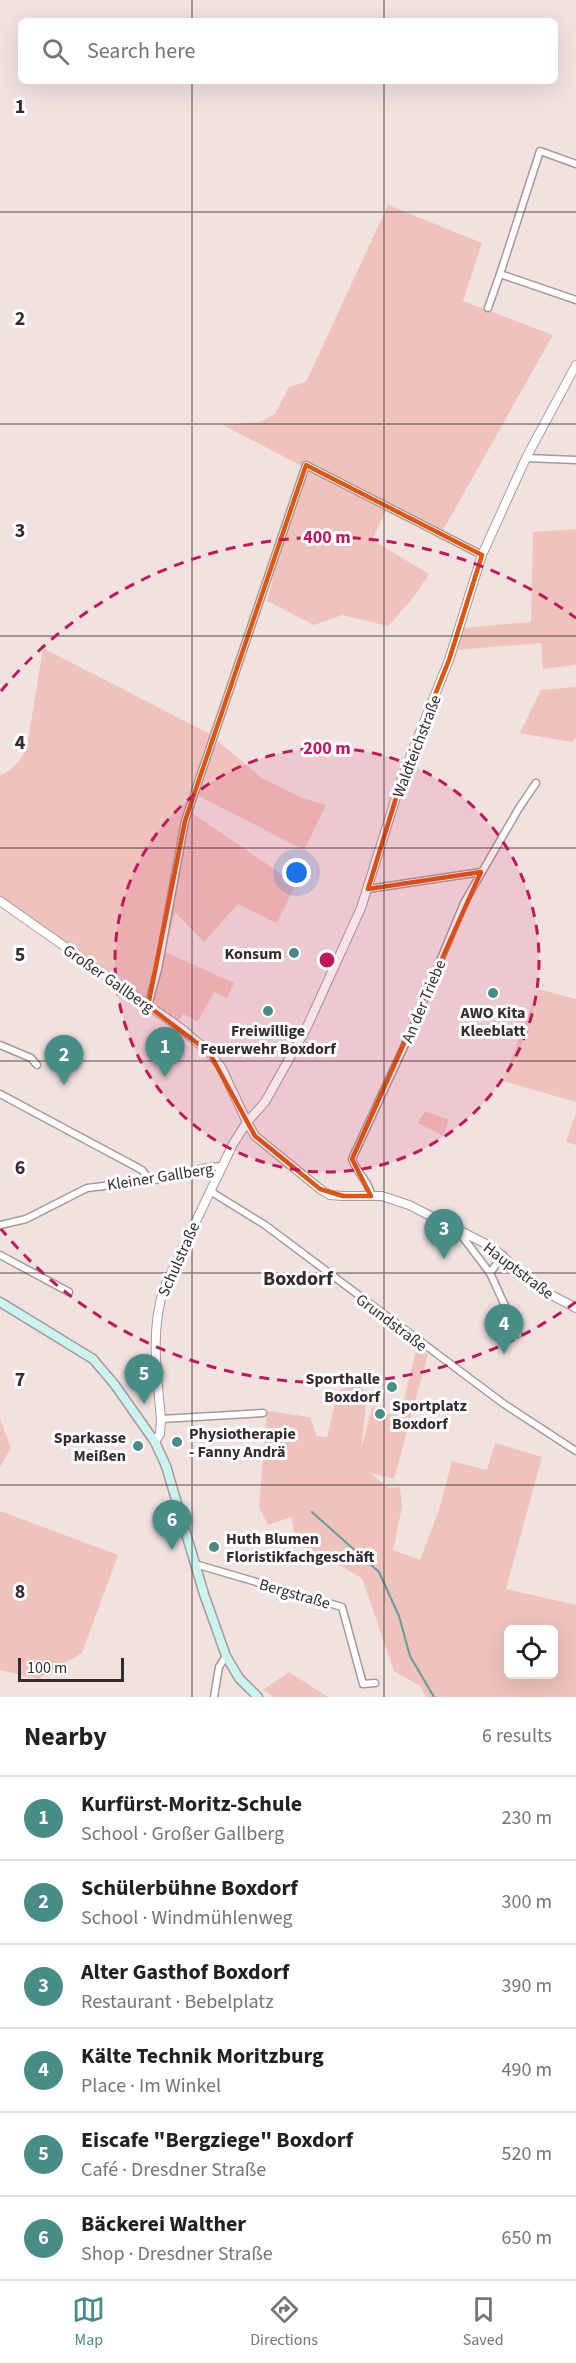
<!DOCTYPE html>
<html lang="en">
<head>
<meta charset="utf-8">
<style>
  body { margin:0; font-family:"Source Sans 3",sans-serif; background:#f6f6f6; color:#202124 }
  .controls { position:absolute; right:18px; bottom:18px; display:grid; overflow:hidden; border-radius:9px; box-shadow:0 6px 24px #0002 }
  .controls button { width:54px; height:54px; display:grid; place-items:center; padding:0; border:0; border-bottom:2px solid #e0e0e0; background:#fff; color:#202124; font:30px sans-serif }
  .scale { position:absolute; left:18px; bottom:15px; width:106px; box-sizing:border-box; padding-left:6px; border:3px solid #332d2c; border-top:0; font-size:16px; line-height:21px; white-space:nowrap; color:#332d2c; -webkit-text-stroke:4px #fff; paint-order:stroke }
  .you { position:absolute; left:297px; top:873px; width:21px; height:21px; margin:-15px; border:4px solid #fff; border-radius:50%; background:#1a73e8; box-shadow:0 0 0 9px #1a73e833 }
  .badge { display:grid; place-items:center; width:39px; height:39px; border-radius:50%; background:#478d86; color:#fff; font-size:20px; font-weight:700 }
  .pin { position:absolute; translate:-50% -50px; filter:drop-shadow(0 2px 3px #0008) }
  .pin::after { content:''; position:absolute; top:32px; width:21px; height:18px; background:inherit; clip-path:polygon(0 0,100% 0,50% 100%) }
  .list { margin:0; padding:0; list-style:none }
  h2 { display:flex; justify-content:space-between; align-items:center; height:78px; margin:0; padding:0 24px; font-size:26px }
  h2 small { font-size:20px; font-weight:400; color:#757577 }
  .list li { display:grid; grid-template-columns:39px 1fr auto; gap:18px; align-items:center; box-sizing:border-box; height:84px; padding:0 24px; border-top:2px solid #e0e0e0 }
  .list b { display:block; font-size:22px; white-space:nowrap }
  .list p { margin:0; font-size:20px; white-space:nowrap; color:#757577 }
  .list em { font-size:20px; font-style:normal; color:#757577 }
  .icon { flex:none; width:33px; height:33px; fill:none; stroke:currentColor; stroke-width:2; stroke-linecap:round; stroke-linejoin:round }
  .map { position:relative; flex:none; width:576px; height:1697px; overflow:hidden }
  .search { position:absolute; background:#fff; box-shadow:0 6px 24px #0002; left:18px; right:18px; top:18px; height:66px; display:flex; align-items:center; gap:15px; box-sizing:border-box; padding:0 21px; border-radius:9px; color:#757577; font-size:22px }
  .sheet { height:582px; background:#fff }
  nav { display:flex; justify-content:space-around; align-items:center; box-sizing:border-box; height:84px; border-top:2px solid #e0e0e0; background:#fff; font-size:16px; color:#757577 }
  nav a { display:grid; justify-items:center; gap:3px }
  nav .on { color:#478d86 }
  .map>svg:first-child { display:block }
</style>
</head>
<body>
<div class="map">
<svg width="576" height="1697" viewBox="0 0 576 1697">
  <rect width="100%" height="100%" fill="#f1e2e0"/>
  <path fill="#efc2bc" fill-rule="evenodd" d="M 388,205 L 482,243 L 463,301 L 553,335 L 442,532 L 386,510 L 372,540 L 429,574 L 413,598 L 388,626 L 342,615 L 314,625 L 267,601 L 302,466 L 223,425 L 260,422 L 275,414 L 289,387 L 306,382 Z
    M 576,529 L 576,665 L 543,669 L 541,643 L 456,650 L 463,628 L 531,622 L 533,532 Z
    M 43,648 L 208,733 L 262,778 L 302,798 L 326,805 L 304,850 L 197,795 L 192,813 L 296,884 L 277,923 L 238,904 L 204,942 L 175,912 L 165,952 L 234,983 L 227,998 L 214,992 L 198,1021 L 183,1014 L 179,1021 L 152,1005 L 163,959 L 147,1001 L 0,897 L 0,775 C 15,769 20,761 27,747 Z
    M 576,687 L 576,737 L 572,742 L 520,733 L 541,690 Z
    M 538,989 L 576,999 L 576,1102 L 503,1081 Z
    M 425,1111 L 449,1120 L 443,1136 L 418,1123 Z
    M 576,1113 L 576,1145 L 566,1142 Z
    M 416,1351 L 428,1354 L 394,1479 L 370,1473 L 389,1488 L 400,1487 L 402,1507 L 393,1550 L 420,1560 L 439,1510 L 452,1461 L 487,1470 L 495,1443 L 542,1457 L 506,1589 L 576,1605 L 576,1697 L 426,1697 L 420,1686 L 394,1671 L 362,1578 L 297,1542 L 291,1517 L 268,1525 L 259,1507 L 267,1411 L 310,1417 L 317,1436 L 327,1437 L 338,1391 L 359,1383 L 367,1395 L 361,1450 L 372,1407 L 380,1409 L 380,1412 L 400,1416 ZM 508,1630 L 554,1630 L 554,1674 L 508,1674 Z
    M 0,1419 L 11,1448 L 0,1467 Z
    M 0,1511 L 118,1555 L 82,1653 L 38,1679 L 0,1670 Z
    M 289,1672 L 328,1697 L 274,1697 L 263,1690 Z"/>
  <g fill="none" stroke-linecap="round" stroke-linejoin="round">
    <path stroke="#629e97" stroke-width="2" d="M 312,1512 L 379,1572 L 399,1616 L 410,1656 L 434,1697"/>
    <g stroke="#a79997" stroke-width="9">
      <path id="minor" d="M 576,164 L 540,151 L 500,274 L 576,300
        M 488,308 L 500,274
        M 526,458 L 576,460
        M 368,889 L 481,872
        M 148,1006 L 158,969 L 185,821 L 306,465 L 482,555
        M 0,1045 L 31,1058 L 37,1065
        M 0,1094 L 142,1170 L 150,1181
        M 210,1191 L 265,1225 L 504,1404 L 576,1451
        M 371,1196 C 370,1182 356,1172 352,1159 L 409,1036 L 464,903 L 519,808 L 536,783
        M 0,1225 L 26,1219 L 87,1188 L 170,1178 L 203,1168 L 221,1166
        M 459,1232 L 490,1273 L 503,1255
        M 0,1255 L 69,1292
        M 490,1273 L 518,1334
        M 161,1419 L 263,1413
        M 195,1564 L 342,1607 L 363,1684 L 375,1683
        M 214,1697 L 219,1667 L 226,1656"/>
    </g>
    <g stroke="#a79997" stroke-width="10">
      <path id="tertiary" d="M 0,901 L 182,1029 L 209,1052 L 221,1067 L 247,1122 L 255,1136 L 320,1189 L 330,1195 L 343,1196 L 382,1196 L 409,1205 L 492,1247 L 540,1289 L 576,1308
        M 155,1442 L 160,1434 L 161,1419 C 157,1374 150,1331 164,1288 L 233,1144 L 247,1122 L 265,1102 L 306,1029 L 361,908 L 404,772 L 449,660 L 482,555 L 526,458 L 576,365"/>
    </g>
    <g stroke="#a79997" stroke-width="11">
      <path id="secondary" d="M 0,1302 L 93,1359 L 115,1385 L 155,1442 L 166,1466 L 204,1594 L 226,1656 L 239,1678 L 258,1697"/>
    </g>
    <use href="#minor" stroke="#fff" stroke-width="6"/>
    <use href="#tertiary" stroke="#fff" stroke-width="8"/>
    <use href="#secondary" stroke="#cbf3ef" stroke-width="8"/>
  </g>
  <path fill="none" stroke="#df570e" stroke-width="4.5" stroke-linejoin="round" d="M 306,465 L 482,555 L 449,660 L 404,772 L 368,889 L 481,872 L 352,1159 L 371,1196 L 343,1196 L 320,1189 L 255,1136 L 209,1052 L 148,1006 L 185,821 Z"/>
  <path fill="none" stroke="#332d2c" stroke-width="1.5" stroke-opacity="0.55" d="M 192,0 L 192,21M 384,0 L 384,21M 192,81 L 192,1697M 384,81 L 384,1697M 0,212 L 576,212M 0,424 L 576,424M 0,636 L 576,636M 0,848 L 576,848M 0,1061 L 576,1061M 0,1273 L 576,1273M 0,1485 L 576,1485"/>
  <circle cx="327" cy="960" r="212" fill="#c2185b" fill-opacity=".12"/>
  <g fill="none" stroke="#c2185b" stroke-width="3" stroke-dasharray="10 8">
    <circle cx="327" cy="960" r="212"/>
    <path d="M576 1302A423 423 0 0 1 1 1229M1 691A423 423 0 0 1 576 618"/>
  </g>
  <g fill="#478d86" stroke="#fff" stroke-width="2">
    <circle cx="294" cy="953" r="6"/>
    <circle cx="493" cy="993" r="6"/>
    <circle cx="268" cy="1011" r="6"/>
    <circle cx="392" cy="1387" r="6"/>
    <circle cx="380" cy="1414" r="6"/>
    <circle cx="177" cy="1442" r="6"/>
    <circle cx="138" cy="1446" r="6"/>
    <circle cx="214" cy="1547" r="6"/>
  </g>
  <g text-anchor="middle" stroke-width="6" stroke-linejoin="round" paint-order="stroke">
    <g font-size="16" fill="#332d2c" stroke="#fff">
      <text transform="translate(416 746) rotate(-69)" y="6">Waldteichstraße</text>
      <text transform="translate(109 978) rotate(35)" y="6">Großer Gallberg</text>
      <text transform="translate(423 1001) rotate(-67)" y="6">An der Triebe</text>
      <text transform="translate(160 1176) rotate(-9)" y="6">Kleiner Gallberg</text>
      <text transform="translate(178 1259) rotate(-66)" y="6">Schulstraße</text>
      <text transform="translate(519 1270) rotate(37)" y="6">Hauptstraße</text>
      <text transform="translate(392 1322) rotate(37)" y="6">Grundstraße</text>
      <text transform="translate(295 1593) rotate(16)" y="6">Bergstraße</text>
    </g>
    <g font-size="16" font-weight="bold" fill="#332d2c" stroke="#fff" text-anchor="end">
      <text x="282" y="959">Konsum</text>
      <text x="493" y="1018" text-anchor="middle">AWO Kita<tspan x="493" dy="18">Kleeblatt</tspan></text>
      <text x="268" y="1036" text-anchor="middle">Freiwillige<tspan x="268" dy="18">Feuerwehr Boxdorf</tspan></text>
      <text x="380" y="1384">Sporthalle<tspan x="380" dy="18">Boxdorf</tspan></text>
      <text x="392" y="1411" text-anchor="start">Sportplatz<tspan x="392" dy="18">Boxdorf</tspan></text>
      <text x="189" y="1439" text-anchor="start">Physiotherapie<tspan x="189" dy="18">- Fanny Andrä</tspan></text>
      <text x="126" y="1443">Sparkasse<tspan x="126" dy="18">Meißen</tspan></text>
      <text x="226" y="1544" text-anchor="start">Huth Blumen<tspan x="226" dy="18">Floristikfachgeschäft</tspan></text>
    </g>
    <g font-size="20" font-weight="bold" fill="#362b2a" stroke="#fff">
      <text x="298" y="1285">Boxdorf</text>
    </g>
  </g>
  <g font-size="20" text-anchor="middle" font-weight="bold" fill="#332d2c" stroke="#fff" stroke-width="6" stroke-linejoin="round" paint-order="stroke">
    <text x="20" y="113">1</text>
    <text x="20" y="325">2</text>
    <text x="20" y="537">3</text>
    <text x="20" y="749">4</text>
    <text x="20" y="961">5</text>
    <text x="20" y="1174">6</text>
    <text x="20" y="1386">7</text>
    <text x="20" y="1598">8</text>
  </g>
  <circle cx="327" cy="960" r="9" fill="#c2185b" stroke="#fff" stroke-width="3"/>
  <g font-size="18" text-anchor="middle" font-weight="bold" fill="#c2185b" stroke="#fff" stroke-width="6" stroke-linejoin="round" paint-order="stroke">
    <text x="327" y="543">400 m</text>
    <text x="327" y="754">200 m</text>
  </g>
</svg>
<div class="controls">
<button><svg class="icon" aria-label="locate" viewBox="0 0 24 24"><circle cx="12" cy="12" r="6"/><path d="M12 2v4M12 18v4M2 12h4M18 12h4"/></svg></button>
</div>
<div class="scale">100 m</div>
<div class="you"></div>
<div class="pin badge" style="left:165px;top:1077px">1</div>
<div class="pin badge" style="left:64px;top:1085px">2</div>
<div class="pin badge" style="left:444px;top:1259px">3</div>
<div class="pin badge" style="left:504px;top:1354px">4</div>
<div class="pin badge" style="left:144px;top:1404px">5</div>
<div class="pin badge" style="left:172px;top:1550px">6</div>
<div class="search"><svg class="icon" aria-label="search" viewBox="0 0 24 24"><circle cx="10" cy="10" r="6"/><path d="M15 15l6 6"/></svg>Search here</div>
</div>
<section class="sheet">
<h2>Nearby<small>6 results</small></h2>
<ul class="list">
<li><span class="badge">1</span><div><b>Kurfürst-Moritz-Schule</b><p>School · Großer Gallberg</p></div><em>230 m</em></li>
<li><span class="badge">2</span><div><b>Schülerbühne Boxdorf</b><p>School · Windmühlenweg</p></div><em>300 m</em></li>
<li><span class="badge">3</span><div><b>Alter Gasthof Boxdorf</b><p>Restaurant · Bebelplatz</p></div><em>390 m</em></li>
<li><span class="badge">4</span><div><b>Kälte Technik Moritzburg</b><p>Place · Im Winkel</p></div><em>490 m</em></li>
<li><span class="badge">5</span><div><b>Eiscafe &quot;Bergziege&quot; Boxdorf</b><p>Café · Dresdner Straße</p></div><em>520 m</em></li>
<li><span class="badge">6</span><div><b>Bäckerei Walther</b><p>Shop · Dresdner Straße</p></div><em>650 m</em></li>
</ul>
</section>
<nav>
<a class="on"><svg class="icon" aria-label="map" viewBox="0 0 24 24"><path d="M3 6l6-2 6 2 6-2v14l-6 2-6-2-6 2zM9 4v14M15 6v14"/></svg>Map</a>
<a><svg class="icon" aria-label="directions" viewBox="0 0 24 24"><path d="M12 3l9 9-9 9-9-9zM9 14v-3h6M13 9l2 2-2 2"/></svg>Directions</a>
<a><svg class="icon" aria-label="saved" viewBox="0 0 24 24"><path d="M7 4h10v16l-5-4-5 4z"/></svg>Saved</a>
</nav>
</body>
</html>
